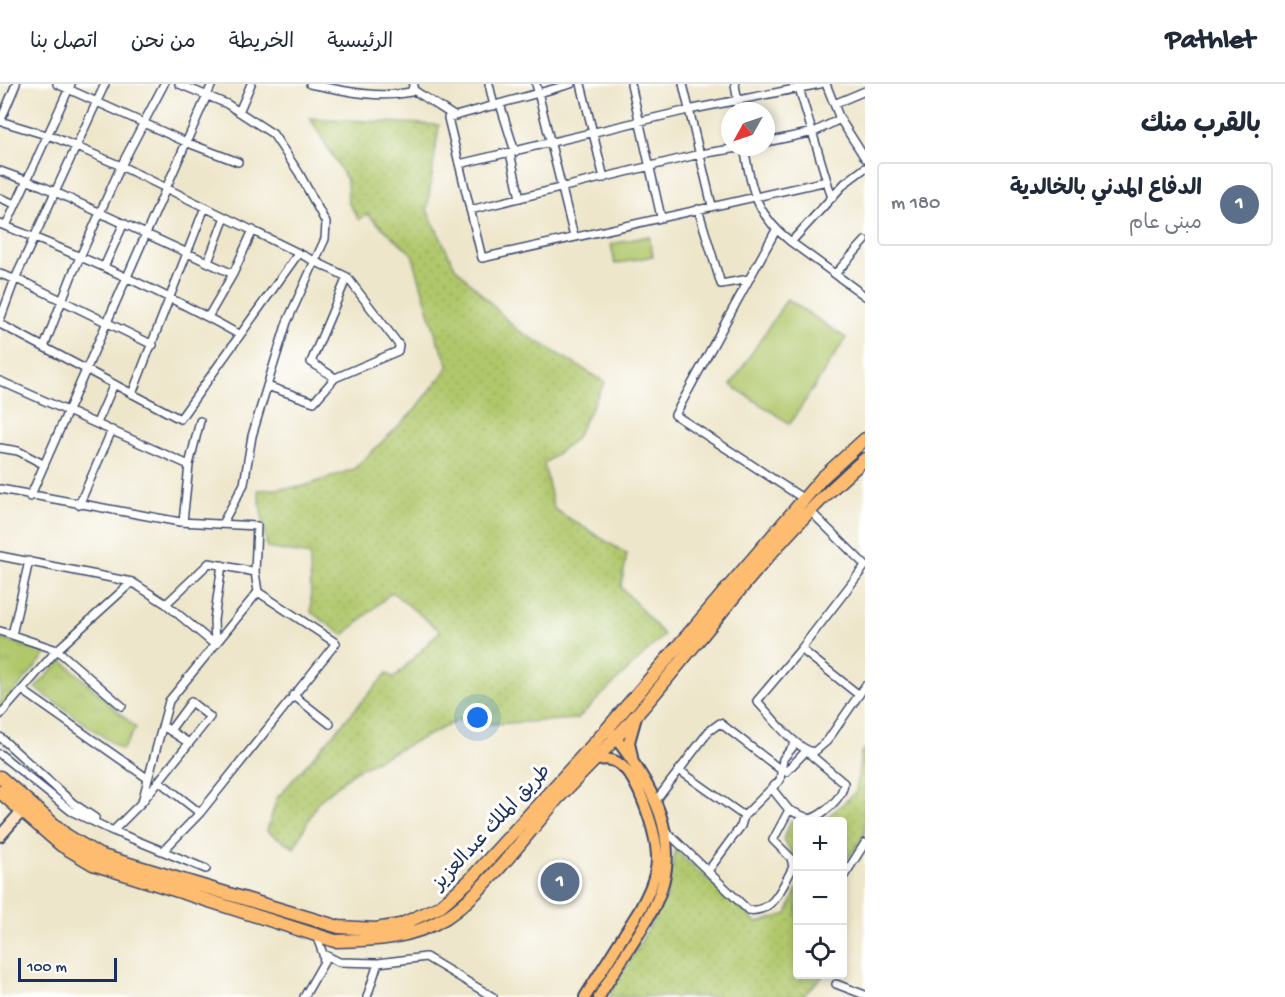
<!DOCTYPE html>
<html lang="ar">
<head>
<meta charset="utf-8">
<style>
  body { margin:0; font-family:"Gochi Hand","Playpen Sans Arabic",sans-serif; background:#f6f6f7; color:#1f2937; direction:rtl }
  .controls { position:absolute; right:18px; bottom:18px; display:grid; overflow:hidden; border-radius:6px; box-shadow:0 3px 9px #0003 }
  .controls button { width:54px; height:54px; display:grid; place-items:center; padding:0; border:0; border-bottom:2px solid #e0e1e3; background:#fff; color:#1f2937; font:30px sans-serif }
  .compass { position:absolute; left:721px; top:18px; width:54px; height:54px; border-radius:50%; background:#fff; box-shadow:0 3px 9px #0003; rotate:230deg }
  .scale { position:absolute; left:18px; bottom:15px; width:99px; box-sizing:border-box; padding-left:6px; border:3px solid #1b2f5e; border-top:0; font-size:16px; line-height:21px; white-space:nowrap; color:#1b2f5e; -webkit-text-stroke:4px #fff; paint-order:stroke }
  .you { position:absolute; left:478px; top:634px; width:21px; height:21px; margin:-15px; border:4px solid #fff; border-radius:50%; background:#1a73e8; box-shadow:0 0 0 9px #1a73e833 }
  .badge { display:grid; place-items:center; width:39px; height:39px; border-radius:50%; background:#0f766e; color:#fff; font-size:20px; font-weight:700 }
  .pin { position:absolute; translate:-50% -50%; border:3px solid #fff; box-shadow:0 2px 6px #0006 }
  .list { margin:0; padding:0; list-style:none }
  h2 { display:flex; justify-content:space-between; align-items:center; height:78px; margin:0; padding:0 24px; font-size:26px }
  h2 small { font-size:20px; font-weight:400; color:#747a83 }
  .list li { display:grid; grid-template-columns:39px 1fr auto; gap:18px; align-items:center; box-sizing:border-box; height:84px; margin:0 12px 12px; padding:0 12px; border:2px solid #e0e1e3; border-radius:6px }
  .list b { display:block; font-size:22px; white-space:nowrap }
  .list p { margin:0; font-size:20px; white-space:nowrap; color:#747a83 }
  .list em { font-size:20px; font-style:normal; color:#747a83 }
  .icon { flex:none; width:33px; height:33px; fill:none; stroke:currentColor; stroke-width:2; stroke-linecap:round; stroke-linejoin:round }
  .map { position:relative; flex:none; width:865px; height:913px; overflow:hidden; direction:ltr }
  header { display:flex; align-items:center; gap:36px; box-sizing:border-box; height:84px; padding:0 30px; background:#fff; border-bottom:2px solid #e0e1e3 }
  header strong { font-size:28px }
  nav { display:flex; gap:33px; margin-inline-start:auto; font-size:21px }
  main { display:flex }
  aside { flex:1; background:#fff }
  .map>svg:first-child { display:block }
</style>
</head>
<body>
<header>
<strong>Pathlet</strong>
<nav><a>الرئيسية</a><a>الخريطة</a><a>من نحن</a><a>اتصل بنا</a></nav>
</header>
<main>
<aside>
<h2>بالقرب منك<small></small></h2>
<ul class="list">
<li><span class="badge" style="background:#5c6f8a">1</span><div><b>الدفاع المدني بالخالدية</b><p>مبنى عام</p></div><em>180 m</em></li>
</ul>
</aside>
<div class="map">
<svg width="865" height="913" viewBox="0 0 865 913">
  <defs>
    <pattern id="grass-dots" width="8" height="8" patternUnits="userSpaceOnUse" patternTransform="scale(1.5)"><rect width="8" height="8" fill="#b0c76b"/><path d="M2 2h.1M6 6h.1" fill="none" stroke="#97ab5f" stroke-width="1.8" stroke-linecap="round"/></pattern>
    <pattern id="park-tufts" width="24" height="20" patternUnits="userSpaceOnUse" patternTransform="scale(1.5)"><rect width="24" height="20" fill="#b0c76b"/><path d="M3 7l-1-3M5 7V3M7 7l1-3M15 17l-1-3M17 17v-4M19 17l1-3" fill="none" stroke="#97ab5f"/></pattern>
  </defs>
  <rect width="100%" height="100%" fill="#fff"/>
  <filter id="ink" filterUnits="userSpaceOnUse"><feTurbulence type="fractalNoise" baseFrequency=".0167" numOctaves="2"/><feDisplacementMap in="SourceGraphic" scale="12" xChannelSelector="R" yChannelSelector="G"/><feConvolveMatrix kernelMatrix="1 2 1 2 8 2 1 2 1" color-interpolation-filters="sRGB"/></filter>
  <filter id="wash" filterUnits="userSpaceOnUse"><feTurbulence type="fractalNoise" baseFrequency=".008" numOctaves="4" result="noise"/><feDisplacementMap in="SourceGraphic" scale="24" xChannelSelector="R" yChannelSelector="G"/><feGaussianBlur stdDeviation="1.35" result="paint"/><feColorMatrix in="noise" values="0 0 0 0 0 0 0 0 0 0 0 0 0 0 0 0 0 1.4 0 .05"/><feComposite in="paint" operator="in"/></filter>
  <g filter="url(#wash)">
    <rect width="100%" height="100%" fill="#eee6ca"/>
    <path fill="url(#grass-dots)" stroke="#667b64" stroke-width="1.5" d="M 310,34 L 439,41 L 427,126 L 455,183 L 516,245 L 605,298 L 575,355 L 544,380 L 554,425 L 627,470 L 621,503 L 664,551 L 577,635 L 475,641 L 465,633 L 355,687 L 318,718 L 294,764 L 267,747 L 277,714 L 387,589 L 394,594 L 440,547 L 392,508 L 344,551 L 311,528 L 310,471 L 267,464 L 258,406 L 301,403 L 354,385 L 415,326 L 449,282 L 437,255 L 412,170 L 367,130 L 359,136 L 348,118 L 347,96 Z
      M 865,665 L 865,751 L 843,781 L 842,738 L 823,737 L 856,708 L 861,669 Z
      M 791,737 L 797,740 L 797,777 L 783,755 Z
      M 675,766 L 757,839 L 787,830 L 797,804 L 798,890 L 824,891 L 802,913 L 609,913 L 666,814 Z"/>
    <path fill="url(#park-tufts)" stroke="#667b64" stroke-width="1.5" d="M 0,554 L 47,569 L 1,624 L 0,623 Z
      M 62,576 L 136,644 L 122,666 L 35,604 Z"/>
    <path fill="#b0c76b" stroke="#667b64" stroke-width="1.5" d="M 649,152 L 653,172 L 615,180 L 611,160 Z
      M 787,215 L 846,254 L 790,340 L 731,301 Z"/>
  </g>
  <g filter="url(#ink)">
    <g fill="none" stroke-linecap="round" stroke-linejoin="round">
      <g stroke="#3b4a6e" stroke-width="10">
        <path id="street" d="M 57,0 L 188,59 L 238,78
          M 179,0 L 227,20 L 273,50 L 299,89 L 326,139 L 325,155 L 287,238 L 271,289 L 252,352 L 244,400 L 222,440
          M 310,0 C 345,7 376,15 411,8 L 414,0
          M 489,0 L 494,22
          M 536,0 L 574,153
          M 571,0 L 448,34 L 482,174 L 827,97
          M 581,0 L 604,94
          M 631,0 L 661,133
          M 683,0 L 712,122
          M 735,0 L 739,27
          M 826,0 L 840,35 L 865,74
          M 799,4 L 832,114
          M 412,5 L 454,32
          M 500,20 L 515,68
          M 834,20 L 865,7
          M 239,28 L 251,0
          M 0,37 L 56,54 L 121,82 L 347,193 L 399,261 L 398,267 L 335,294 L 314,318 L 267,302
          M 0,38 L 16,0
          M 766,58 L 814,48 L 840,35
          M 510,69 L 520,114
          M 459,80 L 688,26 L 820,0
          M 865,84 L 845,99 L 791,158 L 865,212
          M 0,87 L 42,102 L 233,190 L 253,146
          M 0,114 L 15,120
          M 698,125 L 721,200 L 749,195
          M 470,126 L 700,70 L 744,63 C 752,106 755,130 791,158
          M 0,140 C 82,172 164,208 240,251
          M 6,142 L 71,0
          M 776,146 L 675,331 L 804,415
          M 208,178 L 225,133
          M 104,183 L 124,139
          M 0,190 L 26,199 L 153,261
          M 835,190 L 865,157
          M 208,233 L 233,190
          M 0,236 L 15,195 L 105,0
          M 0,240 L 180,335 L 298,170
          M 44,263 L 72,191 L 121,82 L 164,0
          M 335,294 L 311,278 L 347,193
          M 0,297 L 189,381
          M 132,310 L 205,123
          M 97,339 L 114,300
          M 0,364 L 18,367 L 43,380
          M 0,405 L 180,438 L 257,442 L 255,488 L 258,508 L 169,617 L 142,718
          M 30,413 L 212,0
          M 79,421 L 112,346
          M 810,427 L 865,481
          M 183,438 L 189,381 L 200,337
          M 0,472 L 132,498 L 166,520 L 215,561
          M 865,482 L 801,565 L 757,617 C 770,631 796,666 814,668 L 827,657 L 865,602
          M 166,520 L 209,479 L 255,488
          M 0,547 L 57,566 L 122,622
          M 12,551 L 29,477
          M 215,561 L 214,536 L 222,481
          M 801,565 L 859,611
          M 22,606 L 147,694
          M 293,611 L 330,640
          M 0,631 L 57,566 L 132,498
          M 166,644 L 189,659
          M 0,653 L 74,720 L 95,734
          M 0,670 L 71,727 L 113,747 L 142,718 L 210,633 L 191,618 L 171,645
          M 679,686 L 744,732
          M 159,697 L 200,729
          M 655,718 L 709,647 L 720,639 L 781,686 L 786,688 L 806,667 L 844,699 C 843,714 823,731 810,735 L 789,726
          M 664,745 L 748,826 C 773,830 783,802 793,783 L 791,774 L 773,756 L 789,726 L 773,706
          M 111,746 L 206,785
          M 163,767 L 200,729 L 336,559 L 258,508
          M 708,787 L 741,742 L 744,732 L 780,696 L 783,675 L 796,659
          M 842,795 L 865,759
          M 316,851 L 323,870
          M 836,900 L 865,911
          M 304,913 L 324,878 L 323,870 L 339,878 L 378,879 L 426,873 L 493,913
          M 367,913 L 378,879"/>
      </g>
      <g stroke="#3b4a6e" stroke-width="14">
        <path id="secondary" d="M 0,752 L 22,727"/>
      </g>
      <g stroke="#3b4a6e" stroke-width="14">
        <path id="primary" d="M 632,673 L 629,658 L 636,633
          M 585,913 L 639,827 C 647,812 657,793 657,775 C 657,751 639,692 618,679 C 610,673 600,676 591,677
          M 599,913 C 615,884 636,857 652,827 C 689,757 651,699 608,644"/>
      </g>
      <g stroke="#3b4a6e" stroke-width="15">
        <path id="highway" d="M 0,693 L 66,751 L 99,771 L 339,843 L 376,845 L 400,841 L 439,823 L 468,798 L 608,644 L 822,394 L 865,355
          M 0,708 L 61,761 L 93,780 L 335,857 C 374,856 411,855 445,834 C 482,811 528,749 557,715 C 584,686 613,659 638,629 C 712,543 779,448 865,375"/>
      </g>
      <use href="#street" stroke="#fff" stroke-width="7"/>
      <use href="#secondary" stroke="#fee4c5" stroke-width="10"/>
      <use href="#primary" stroke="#fdbc6f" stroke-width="10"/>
      <use href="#highway" stroke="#fdbc6f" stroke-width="12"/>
    </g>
  </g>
  <g text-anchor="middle" stroke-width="6" stroke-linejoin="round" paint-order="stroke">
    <g font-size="20" fill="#1b2f5e" stroke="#fff">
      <text transform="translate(490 742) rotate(-47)" y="7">طريق الملك عبدالعزيز</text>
    </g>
  </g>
</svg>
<div class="controls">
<button>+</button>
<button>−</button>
<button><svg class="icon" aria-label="locate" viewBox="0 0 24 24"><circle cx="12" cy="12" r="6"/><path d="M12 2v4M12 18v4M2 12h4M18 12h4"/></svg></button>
</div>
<svg class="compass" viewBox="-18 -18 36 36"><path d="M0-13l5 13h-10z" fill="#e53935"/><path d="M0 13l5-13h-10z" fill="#747a83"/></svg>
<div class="scale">100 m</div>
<div class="you"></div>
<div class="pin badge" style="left:560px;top:798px;background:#5c6f8a">1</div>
</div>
</main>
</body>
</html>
